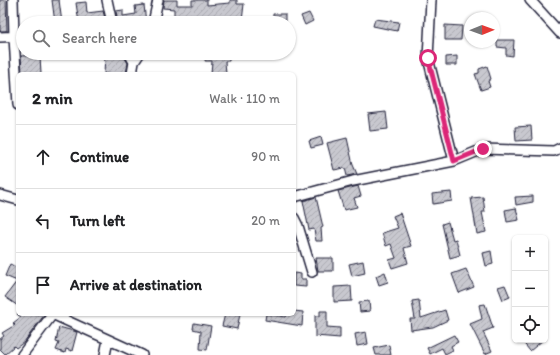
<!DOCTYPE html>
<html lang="en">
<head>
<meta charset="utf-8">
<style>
  body { margin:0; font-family:Itim,sans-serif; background:#f6f6f6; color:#202124 }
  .controls { position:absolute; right:12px; bottom:12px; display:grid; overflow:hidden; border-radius:6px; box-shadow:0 1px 3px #0004 }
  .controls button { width:36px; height:36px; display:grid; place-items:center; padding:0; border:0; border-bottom:1px solid #e0e0e0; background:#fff; color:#202124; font:20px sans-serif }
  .compass { position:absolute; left:464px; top:12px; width:36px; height:36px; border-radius:50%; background:#fff; box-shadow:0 1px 3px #0004; rotate:89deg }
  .stop { position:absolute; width:12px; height:12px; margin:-9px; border:3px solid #db2777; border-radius:50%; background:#fff }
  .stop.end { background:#db2777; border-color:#fff; box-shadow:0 1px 4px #0008 }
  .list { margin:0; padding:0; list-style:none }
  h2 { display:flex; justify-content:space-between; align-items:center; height:52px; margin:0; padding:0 16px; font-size:17px }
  h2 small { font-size:13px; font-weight:400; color:#757577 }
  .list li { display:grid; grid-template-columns:26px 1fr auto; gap:12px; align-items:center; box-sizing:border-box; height:64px; padding:0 16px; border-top:1px solid #e0e0e0 }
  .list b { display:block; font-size:15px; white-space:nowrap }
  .list em { font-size:13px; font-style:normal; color:#757577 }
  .icon { flex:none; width:22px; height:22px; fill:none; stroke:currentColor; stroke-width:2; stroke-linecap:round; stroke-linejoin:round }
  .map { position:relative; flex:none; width:560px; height:355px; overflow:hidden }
  .search { position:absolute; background:#fff; box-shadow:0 1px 3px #0004; left:16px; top:16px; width:280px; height:44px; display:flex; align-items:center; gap:10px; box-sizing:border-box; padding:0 14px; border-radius:22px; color:#757577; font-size:15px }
  .panel { position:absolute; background:#fff; box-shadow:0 1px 3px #0004; left:16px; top:72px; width:280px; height:244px; border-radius:6px }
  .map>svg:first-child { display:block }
</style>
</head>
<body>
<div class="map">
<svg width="560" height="355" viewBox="0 0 560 355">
  <defs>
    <pattern id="building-hatch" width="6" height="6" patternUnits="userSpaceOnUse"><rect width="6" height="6" fill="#c8c8cf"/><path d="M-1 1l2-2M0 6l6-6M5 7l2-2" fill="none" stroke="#acacb3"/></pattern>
  </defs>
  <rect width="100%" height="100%" fill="#fff"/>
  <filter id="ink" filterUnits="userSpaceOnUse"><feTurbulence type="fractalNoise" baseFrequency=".025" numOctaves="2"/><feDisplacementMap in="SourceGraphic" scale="8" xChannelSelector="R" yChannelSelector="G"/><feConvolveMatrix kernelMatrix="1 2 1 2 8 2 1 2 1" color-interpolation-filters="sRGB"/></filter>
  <g filter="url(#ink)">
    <path fill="url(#building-hatch)" stroke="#22223b" d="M 0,0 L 6,0 L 7,31 L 0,31 Z
      M 52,0 L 59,0 L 62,23 L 55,23 Z
      M 164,0 L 177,0 L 177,5 L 192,5 L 192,0 L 207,0 L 207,5 L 230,3 L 230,0 L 237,0 L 237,4 L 244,4 L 242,21 L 210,20 L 210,23 L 174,22 L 174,9 L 163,8 Z
      M 86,2 L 87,13 L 103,11 L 105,18 L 88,20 L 88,23 L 79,23 L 76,3 Z
      M 144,5 L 146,23 L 118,23 L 116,11 L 123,10 L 123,16 L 136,14 L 135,6 Z
      M 309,13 L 313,21 L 305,25 L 301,16 Z
      M 273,14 L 285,14 L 285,22 L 273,22 Z
      M 375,19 L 399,22 L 397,31 L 373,26 Z
      M 445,25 L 462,26 L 461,40 L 445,40 Z
      M 497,40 L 514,40 L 513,56 L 506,55 L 506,48 L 497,47 Z
      M 206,53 L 229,53 L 229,61 L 225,61 L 226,74 L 211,74 L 212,61 L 205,61 Z
      M 40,55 L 41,74 L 22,74 L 21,56 Z
      M 105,56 L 125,58 L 128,63 L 126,74 L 104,74 Z
      M 457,56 L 457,65 L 446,65 L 446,57 Z
      M 487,66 L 491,79 L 488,81 L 490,87 L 481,90 L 475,74 L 479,73 L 479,69 Z
      M 386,112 L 388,129 L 370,131 L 368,114 Z
      M 531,126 L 532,140 L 516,141 L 515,127 Z
      M 321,137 L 323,145 L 311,148 L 309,141 Z
      M 347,138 L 353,165 L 357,174 L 347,176 L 345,168 L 334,170 L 327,143 Z
      M 358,186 L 361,196 L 354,198 L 357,207 L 344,210 L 338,191 Z
      M 451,192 L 452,201 L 433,204 L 432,194 Z
      M 533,196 L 533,202 L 516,205 L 515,197 Z
      M 316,197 L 323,227 L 321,228 L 322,241 L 316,241 L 314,229 L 309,230 L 303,201 Z
      M 483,197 L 485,212 L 482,212 L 486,232 L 477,234 L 471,198 Z
      M 516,208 L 519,220 L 507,222 L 505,210 Z
      M 400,213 L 411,246 L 404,248 L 408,263 L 392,268 L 389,260 L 396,258 L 391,244 L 386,246 L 382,233 L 398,228 L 393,216 Z
      M 448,222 L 453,240 L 456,239 L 460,255 L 450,258 L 442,224 Z
      M 491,251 L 493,264 L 486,266 L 483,253 Z
      M 316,258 L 333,258 L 333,271 L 318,271 Z
      M 363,261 L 365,273 L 352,276 L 349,264 Z
      M 10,264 L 18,268 L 18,306 L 5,297 L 17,281 L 5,276 Z
      M 466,269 L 474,287 L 459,293 L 452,274 Z
      M 385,272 L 388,282 L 379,285 L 376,276 Z
      M 294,273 L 301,274 L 301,279 L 306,279 L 306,287 L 294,286 Z
      M 505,285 L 510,297 L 503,300 L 498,287 Z
      M 351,286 L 352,301 L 334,302 L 334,287 Z
      M 419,300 L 421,318 L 445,310 L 448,320 L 433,327 L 411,330 L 410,319 L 415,319 L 412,301 Z
      M 369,301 L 370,311 L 360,312 L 359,302 Z
      M 485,304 L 493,328 L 483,332 L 492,351 L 485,354 L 470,324 L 482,319 L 479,305 Z
      M 294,311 L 303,312 L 302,326 L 265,320 L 266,314 L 286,317 L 287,314 L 294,314 Z
      M 320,311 L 327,311 L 327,327 L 340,328 L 340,338 L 315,336 L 315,316 L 320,316 Z
      M 17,314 L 45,314 L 24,342 L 16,348 L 14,346 L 5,354 L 0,349 L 0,339 L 4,336 L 2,333 L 15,325 L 13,323 L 21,317 Z
      M 225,314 L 240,314 L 237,329 L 222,326 Z
      M 194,323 L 211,326 L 207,350 L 200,349 L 201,331 L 193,329 Z
      M 59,327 L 77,332 L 72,351 L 66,349 L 65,353 L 56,350 L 59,343 L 56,342 Z
      M 366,332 L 368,344 L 357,346 L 355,334 Z
      M 454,335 L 458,342 L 451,346 L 453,350 L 445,354 L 442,348 L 430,354 L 427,348 Z
      M 521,340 L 543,340 L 530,351 Z
      M 389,345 L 391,355 L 376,355 L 374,348 Z"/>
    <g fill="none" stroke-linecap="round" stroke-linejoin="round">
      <g stroke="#22223b" stroke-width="12">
        <path id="street" d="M 13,0 L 14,37 L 18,105
          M 107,0 L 112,23
          M 431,0 L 428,58 L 454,161
          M 530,0 L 560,33
          M 153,23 L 158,0
          M 0,37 L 23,36
          M 129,53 L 134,62
          M 132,74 L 134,62 L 140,53
          M 0,195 L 18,200
          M 294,197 L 353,181 L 454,161 L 483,149 L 554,151 L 560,148
          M 294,218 L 298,226 L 312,272
          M 52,314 L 142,355
          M 22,355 L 52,315
          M 105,355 L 108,340"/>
      </g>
      <use href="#street" stroke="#fff" stroke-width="9"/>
    </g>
  </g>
  <g fill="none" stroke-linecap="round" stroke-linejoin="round" filter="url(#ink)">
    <path stroke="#db2777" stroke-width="5" d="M 428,58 L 454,161 L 483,149"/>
  </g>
</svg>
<div class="controls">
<button>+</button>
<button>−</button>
<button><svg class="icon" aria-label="locate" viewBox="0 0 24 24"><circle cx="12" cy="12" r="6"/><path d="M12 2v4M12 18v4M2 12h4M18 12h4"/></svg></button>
</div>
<svg class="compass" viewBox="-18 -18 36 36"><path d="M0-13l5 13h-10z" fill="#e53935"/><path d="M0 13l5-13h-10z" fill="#757577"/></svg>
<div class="stop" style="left:428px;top:58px"></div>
<div class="stop end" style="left:483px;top:149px"></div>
<div class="search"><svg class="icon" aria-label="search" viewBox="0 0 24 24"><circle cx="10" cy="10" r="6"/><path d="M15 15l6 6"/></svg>Search here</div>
<section class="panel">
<h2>2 min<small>Walk · 110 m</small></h2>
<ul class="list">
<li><svg class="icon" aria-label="ahead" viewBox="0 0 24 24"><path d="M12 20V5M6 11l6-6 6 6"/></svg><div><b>Continue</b></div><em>90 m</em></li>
<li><svg class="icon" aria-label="left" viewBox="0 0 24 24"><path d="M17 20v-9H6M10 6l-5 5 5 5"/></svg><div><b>Turn left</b></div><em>20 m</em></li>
<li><svg class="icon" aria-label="arrive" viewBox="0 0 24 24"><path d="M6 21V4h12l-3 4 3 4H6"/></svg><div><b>Arrive at destination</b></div></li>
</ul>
</section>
</div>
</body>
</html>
